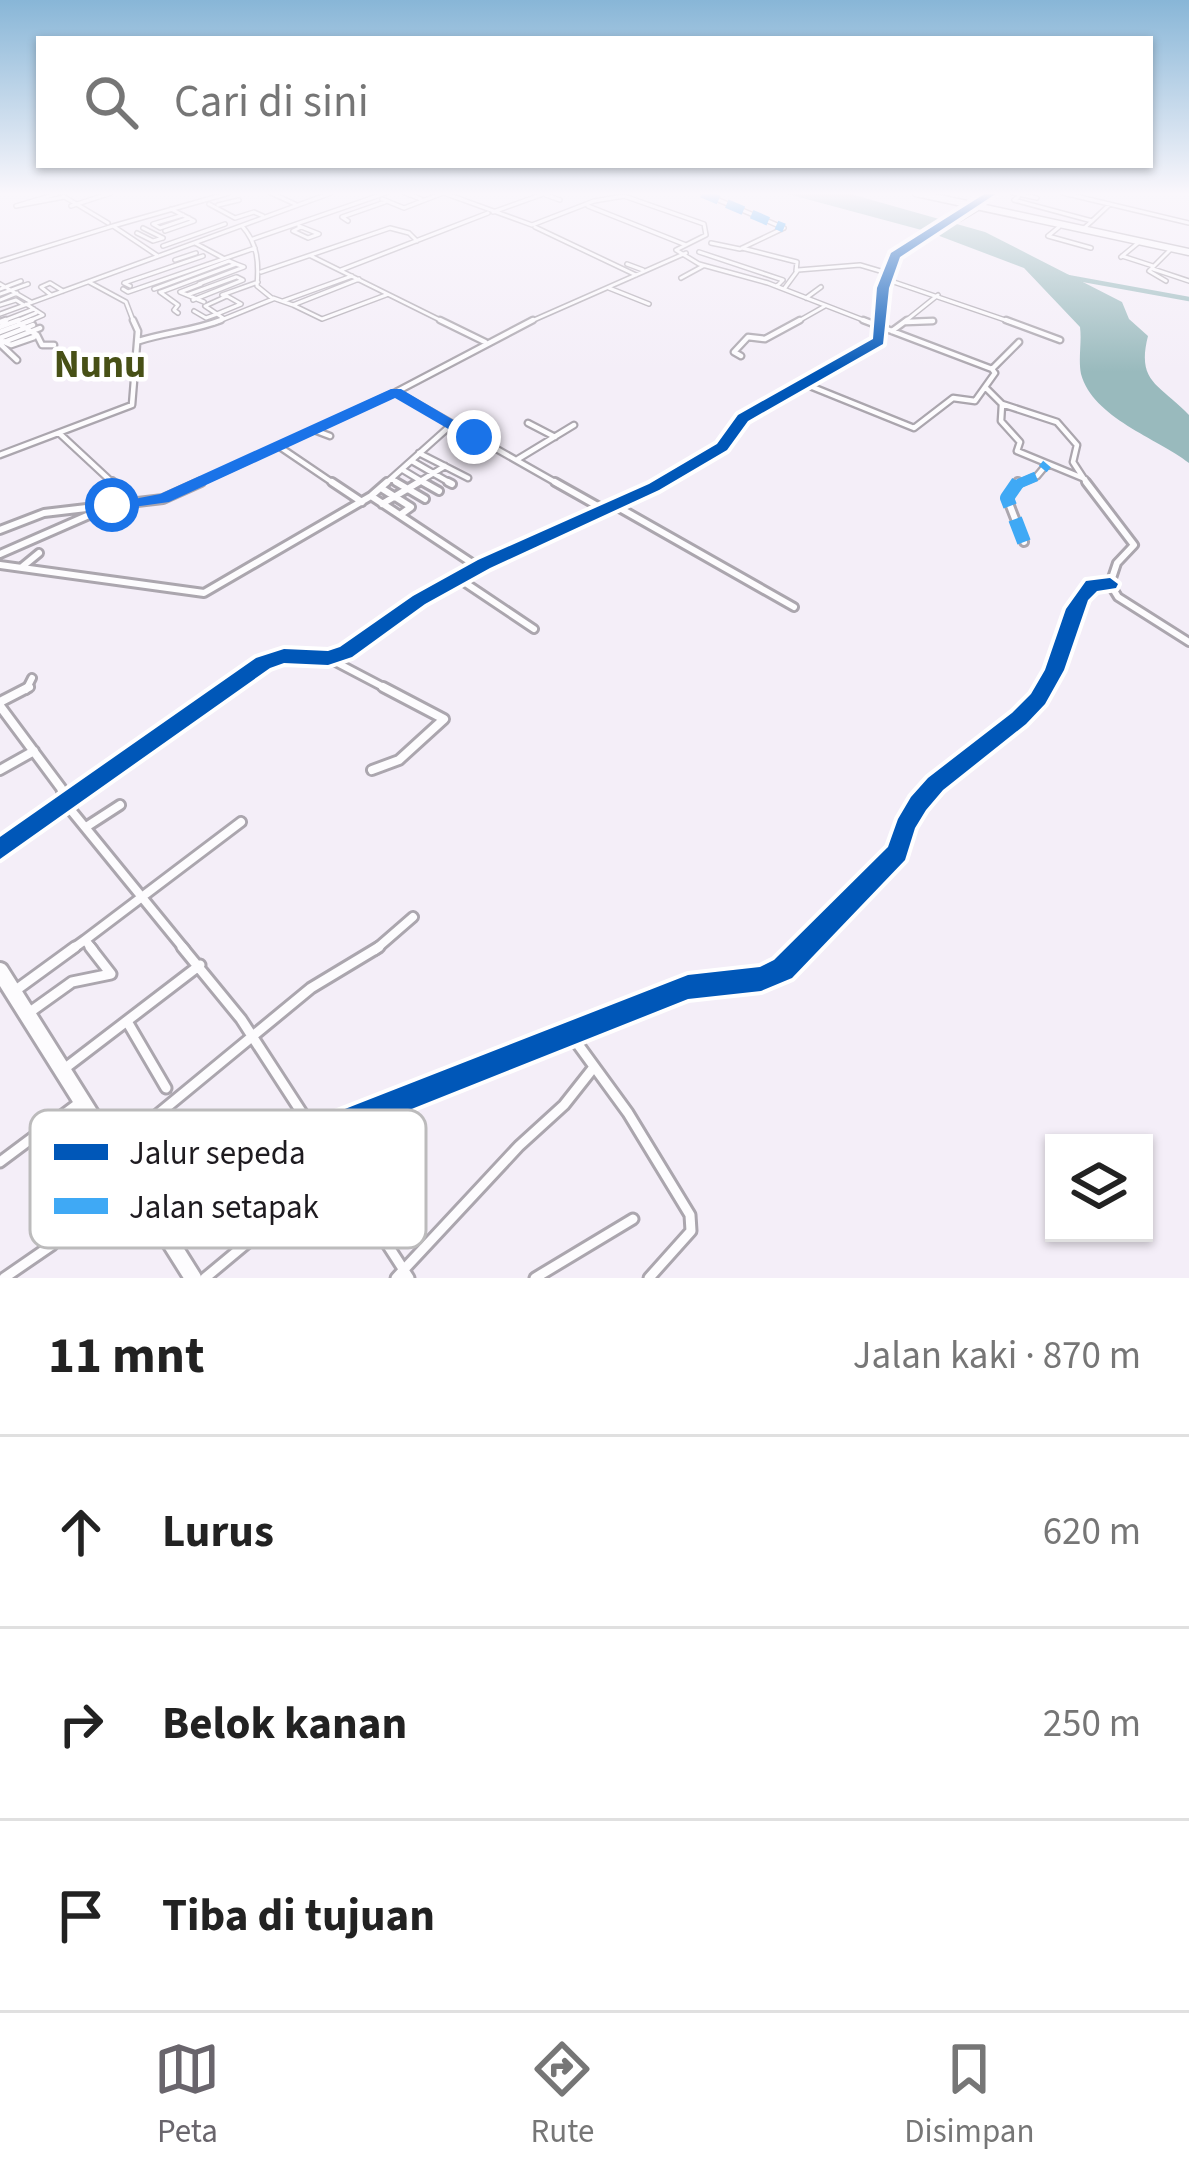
<!DOCTYPE html>
<html lang="id">
<head>
<meta charset="utf-8">
<style>
  body { margin:0; font-family:"Source Sans 3",sans-serif; background:#f6f6f6; color:#222 }
  .controls { position:absolute; right:36px; bottom:36px; display:grid; overflow:hidden; border-radius:0px; box-shadow:0 3px 9px #0004 }
  .controls button { width:108px; height:108px; display:grid; place-items:center; padding:0; border:0; border-bottom:3px solid #e0e0e0; background:#fff; color:#222; font:60px sans-serif }
  .stop { position:absolute; width:36px; height:36px; margin:-27px; border:9px solid #1a73e8; border-radius:50%; background:#fff }
  .stop.end { background:#1a73e8; border-color:#fff; box-shadow:0 3px 12px #0008 }
  .list { margin:0; padding:0; list-style:none }
  h2 { display:flex; justify-content:space-between; align-items:center; height:156px; margin:0; padding:0 48px; font-size:51px }
  h2 small { font-size:39px; font-weight:400; color:#767676 }
  .list li { display:grid; grid-template-columns:78px 1fr auto; gap:36px; align-items:center; box-sizing:border-box; height:192px; padding:0 48px; border-top:3px solid #e0e0e0 }
  .list b { display:block; font-size:45px; white-space:nowrap }
  .list em { font-size:39px; font-style:normal; color:#767676 }
  .icon { flex:none; width:66px; height:66px; fill:none; stroke:currentColor; stroke-width:2; stroke-linecap:round; stroke-linejoin:round }
  .map { position:relative; flex:none; width:1189px; height:1278px; overflow:hidden }
  .search { position:absolute; background:#fff; box-shadow:0 3px 9px #0004; left:36px; right:36px; top:36px; height:132px; display:flex; align-items:center; gap:30px; box-sizing:border-box; padding:0 42px; border-radius:0px; color:#767676; font-size:45px }
  .sheet { height:732px; background:#fff }
  nav { display:flex; justify-content:space-around; align-items:center; box-sizing:border-box; height:168px; border-top:3px solid #e0e0e0; background:#fff; font-size:33px; color:#767676 }
  nav a { display:grid; justify-items:center; gap:6px }
  nav .on { color:#69656c }
  .map>svg:first-child { display:block }
</style>
</head>
<body>
<div class="map">
<svg width="1189" height="1278" viewBox="0 0 1189 1278">
  <rect width="100%" height="100%" fill="#f4eef8"/>
  <path fill="#99babd" d="M 784,193 L 847,193 L 985,232 L 1122,302 L 1129,319 L 1148,336 C 1136,383 1160,384 1189,415 L 1189,463 C 1157,438 1093,418 1081,374 C 1078,359 1082,342 1080,327 L 1024,268 L 929,232 Z"/>
  <g fill="none" stroke-linecap="round" stroke-linejoin="round">
    <path stroke="#99babd" stroke-width="4.5" d="M 1062,276 L 1189,299"/>
    <g stroke="#aba6ae" stroke-width="6">
      <path id="minor-far4" d="M 271,193 L 295,204
        M 405,193 L 421,199
        M 444,193 L 532,225 L 594,201 L 624,196 L 704,224 L 706,235 L 676,250 L 699,264 L 768,283 L 871,323
        M 702,193 L 784,228
        M 1013,193 L 1037,198
        M 1063,193 L 1189,223
        M 56,194 L 16,206 L 64,197
        M 546,195 L 560,200
        M 63,196 L 108,223
        M 1018,197 L 1014,200 L 1092,221 L 1083,229
        M 382,199 L 404,208 L 443,193
        M 209,204 L 235,218 L 254,212 L 263,216
        M 218,205 L 239,200
        M 71,206 L 111,193
        M 588,206 L 686,245
        M 493,212 L 546,193
        M 183,215 L 153,224 L 160,228 L 189,218
        M 960,219 L 977,209
        M 348,221 L 342,217 L 385,202
        M 1092,221 L 1110,204
        M 299,226 L 319,234 L 308,238 L 293,231 L 301,227
        M 535,227 L 636,275
        M 1059,227 L 1048,236 L 1091,248
        M 143,228 L 163,238
        M 165,231 L 194,221 L 171,209
        M 137,233 L 153,241 L 163,238
        M 253,239 L 386,193
        M 195,243 L 223,258
        M 711,243 L 740,249 L 784,228
        M 163,246 L 225,224
        M 742,248 L 797,262 L 796,271
        M 699,252 L 783,280 L 777,286
        M 158,256 L 113,226 L 229,193
        M 311,256 L 446,323
        M 1122,256 L 1153,266
        M 1121,257 L 1138,243
        M 175,260 L 196,253
        M 0,261 L 113,226
        M 627,264 L 643,270
        M 1153,269 L 1189,281
        M 341,270 L 488,213
        M 261,272 L 390,228 L 409,233 L 417,241
        M 681,278 L 703,266
        M 885,279 L 1014,323
        M 1166,281 L 1149,271 L 1171,249
        M 89,282 L 126,302 L 134,323
        M 0,284 L 31,302
        M 199,284 L 244,267 L 236,264
        M 201,284 L 180,292 L 204,302
        M 130,286 L 124,283 L 203,256
        M 609,288 L 649,304
        M 0,289 L 21,281
        M 123,289 L 128,292 L 255,248
        M 154,289 L 229,261
        M 784,289 L 798,270 L 860,265 L 887,273
        M 160,292 L 178,305 L 174,310 L 178,313
        M 161,292 L 236,264 L 229,261
        M 0,294 L 28,284
        M 51,295 L 41,287 L 50,283 L 63,291
        M 187,295 L 236,277
        M 222,295 L 258,282
        M 227,296 L 241,304 L 217,314 L 205,306 Z
        M 273,298 L 293,305 L 359,279
        M 806,298 L 821,287
        M 0,300 L 17,293
        M 193,300 L 243,280 L 237,277
        M 283,301 L 352,276
        M 0,305 L 16,300 L 24,305
        M 293,305 L 322,319 L 386,295
        M 194,311 L 206,318 L 217,314
        M 0,314 L 331,193
        M 217,314 L 223,318
        M 0,322 L 34,309
        M 906,322 L 933,321
        M 12,323 L 36,313
        M 24,323 L 43,315 L 26,304
        M 214,323 L 273,299 L 257,286 C 259,263 258,244 242,226
        M 527,323 L 686,253
        M 795,323 L 825,306
        M 903,323 L 938,295"/>
    </g>
    <g stroke="#aba6ae" stroke-width="9">
      <path id="minor-far3" d="M 440,320 L 485,342
        M 863,320 L 992,369 L 995,373 L 985,387 L 1002,404 L 1057,422 L 1077,445 L 1073,462 L 1088,485
        M 1006,320 L 1060,340
        M 0,322 L 6,320
        M 906,322 L 933,321
        M 19,324 L 37,335 L 42,345 L 54,345
        M 0,327 L 19,320
        M 892,331 L 907,320
        M 0,332 L 32,320
        M 0,338 L 33,325
        M 0,340 L 11,345 L 34,337
        M 139,341 C 167,332 193,331 221,320
        M 4,342 L 40,328
        M 0,344 L 17,360
        M 741,356 L 734,352 L 748,337 L 765,339 L 800,320
        M 992,369 L 1019,342
        M 805,384 L 914,428 L 953,398 L 975,401 L 985,387
        M 396,392 L 560,485
        M 1002,404 L 1001,421 L 1020,442 L 1017,451 L 1085,479
        M 528,423 L 555,437
        M 314,430 L 330,436
        M 59,433 L 115,485
        M 280,447 L 336,485
        M 419,453 L 468,478
        M 0,455 L 132,405 L 138,331 L 133,320
        M 518,459 L 574,425
        M 412,461 L 452,484
        M 403,470 L 428,485
        M 392,479 L 401,485
        M 194,485 L 396,392 L 533,320
        M 384,485 L 450,426
        M 414,485 L 445,466
        M 1016,485 L 1037,476 L 1047,464"/>
    </g>
    <g stroke="#aba6ae" stroke-width="12">
      <path id="minor-far2" d="M 332,482 L 362,502
        M 396,482 L 425,499
        M 423,482 L 439,491
        M 448,482 L 452,484
        M 555,482 L 603,509
        M 1018,482 L 1007,498 L 1024,542
        M 1086,482 L 1134,545 L 1117,563 L 1110,584
        M 381,488 L 411,507 L 400,515
        M 371,496 L 478,567
        M 111,504 L 118,487 L 112,482
        M 382,504 L 419,482
        M 616,506 L 794,607
        M 0,530 L 44,513 L 163,499 L 201,482
        M 0,554 L 112,505
        M 0,565 L 204,593 L 371,496 L 387,482
        M 22,567 L 39,553
        M 458,578 L 534,629
        M 1110,584 L 1118,597 L 1189,642
        M 328,658 L 389,690
        M 26,690 L 32,678
        M 1044,690 L 1082,596 L 1092,585 L 1110,584"/>
    </g>
    <g stroke="#aba6ae" stroke-width="14">
      <path id="minor-far1" d="M 0,702 L 29,687
        M 0,706 L 61,788 L 66,804 L 185,950
        M 0,770 L 34,751
        M 372,770 L 399,760 L 444,719 L 383,687
        M 86,827 L 120,805
        M 71,950 L 85,940
        M 93,950 L 85,940 L 241,822
        M 375,950 L 413,917
        M 802,950 L 897,853 L 905,826 L 936,784 L 1019,718 L 1046,687"/>
    </g>
    <g stroke="#aba6ae" stroke-width="15">
      <path id="minor" d="M 182,947 L 241,1019 L 409,1278
        M 16,990 L 75,947
        M 30,1012 L 72,982 L 111,974 L 90,947
        M 128,1023 L 166,1088
        M 569,1032 L 628,1113 L 690,1215 L 691,1231 L 649,1278
        M 64,1069 L 200,965
        M 117,1148 L 311,988 L 379,947
        M 0,1162 L 79,1103
        M 148,1199 L 688,987 C 738,982 767,985 805,947
        M 4,1278 L 52,1245 L 70,1223 L 84,1189 L 115,1162
        M 205,1278 L 337,1168
        M 396,1278 L 519,1146 L 564,1105 L 594,1067
        M 535,1278 L 633,1219"/>
    </g>
    <g stroke="#aba6ae" stroke-width="9">
      <path id="tertiary-far2" d="M 658,485 L 722,447 L 743,418 L 879,341 L 883,288 L 895,255 L 992,193"/>
    </g>
    <g stroke="#aba6ae" stroke-width="15">
      <path id="tertiary-far1" d="M 225,690 L 263,663 L 284,656 L 328,658 L 346,652 L 419,600 L 484,564 L 663,482"/>
    </g>
    <g stroke="#aba6ae" stroke-width="16">
      <path id="tertiary" d="M 0,849 L 229,687"/>
    </g>
    <g stroke="#aba6ae" stroke-width="9">
      <path id="secondary-far1" d="M 916,193 L 1189,252"/>
    </g>
    <g stroke="#aba6ae" stroke-width="22">
      <path id="secondary" d="M 0,971 L 193,1278"/>
    </g>
    <use href="#minor-far4" stroke="#fdfcfe" stroke-width="3"/>
    <use href="#minor-far3" stroke="#fdfcfe" stroke-width="4.5"/>
    <use href="#minor-far2" stroke="#fdfcfe" stroke-width="6"/>
    <use href="#minor-far1" stroke="#fdfcfe" stroke-width="8"/>
    <use href="#minor" stroke="#fdfcfe" stroke-width="9"/>
    <use href="#tertiary-far2" stroke="#fdfcfe" stroke-width="6"/>
    <use href="#tertiary-far1" stroke="#fdfcfe" stroke-width="9"/>
    <use href="#tertiary" stroke="#fdfcfe" stroke-width="10"/>
    <use href="#secondary-far1" stroke="#fdfcfe" stroke-width="6"/>
    <use href="#secondary" stroke="#fdfcfe" stroke-width="16"/>
    <path stroke="#3fa9f5" stroke-width="9" stroke-dasharray="18 9" stroke-linecap="butt" d="M 702,193 L 784,228"/>
    <path stroke="#3fa9f5" stroke-width="10" stroke-dasharray="22 10" stroke-linecap="butt" d="M 1016,485 L 1037,476 L 1047,464"/>
    <path stroke="#3fa9f5" stroke-width="14" stroke-dasharray="28 14" stroke-linecap="butt" d="M 1018,482 L 1007,498 L 1024,542"/>
    <g stroke="#fff" stroke-width="8">
      <path id="cycleway" d="M 986,193 L 997,193 L 900,257 L 889,288 L 883,344 L 748,421 L 727,450 L 659,490 L 490,568 L 425,604 L 352,657 L 328,665 L 284,663 L 270,668 L 0,859 L 0,837 L 256,658 L 284,649 L 328,651 L 340,647 L 413,596 L 478,560 L 649,484 L 717,444 L 738,415 L 873,339 L 877,288 L 891,253 Z
        M 1110,578 L 1118,584 L 1116,588 L 1097,591 L 1088,600 L 1064,670 L 1045,704 L 1026,724 L 943,790 L 926,810 L 915,828 L 905,860 L 792,978 L 761,991 L 688,999 L 145,1215 L 135,1211 L 131,1201 L 135,1191 L 145,1187 L 688,975 L 760,967 L 774,960 L 888,847 L 898,819 L 911,797 L 928,778 L 1012,713 L 1031,694 L 1045,670 L 1066,609 L 1086,581 Z"/>
    </g>
    <use href="#cycleway" fill="#0057b8" fill-rule="evenodd"/>
  </g>
  <linearGradient id="sky" x2="0" y2="1"><stop stop-color="#88b6d7"/><stop offset="0.52" stop-color="#faf7fc"/><stop offset="1" stop-color="#faf7fc" stop-opacity="0"/></linearGradient>
  <rect width="1189" height="372" fill="url(#sky)"/>
  <path fill="#1a73e8" d="M 391,389 L 401,389 L 482,437 L 469,441 L 395,398 L 169,502 L 112,510 L 103,505 L 160,494 Z"/>
  <g text-anchor="middle" stroke-width="9" stroke-linejoin="round" paint-order="stroke">
    <g font-size="39" font-weight="bold" fill="#475016" stroke="#fff">
      <text x="100" y="377">Nunu</text>
    </g>
  </g>
  <rect x="30" y="1110" width="396" height="138" rx="18" fill="#fff" stroke="#bcbbbc" stroke-width="3"/>
  <rect x="54" y="1144" width="54" height="16" fill="#0057b8"/>
  <rect x="54" y="1198" width="54" height="16" fill="#3fa9f5"/>
  <g font-size="33" fill="#1e1b20">
    <text x="129" y="1164">Jalur sepeda</text>
    <text x="129" y="1218">Jalan setapak</text>
  </g>
</svg>
<div class="controls">
<button><svg class="icon" aria-label="layers" viewBox="0 0 24 24"><path d="M12 4l9 5-9 5-9-5zM3 14l9 5 9-5"/></svg></button>
</div>
<div class="stop" style="left:112px;top:505px"></div>
<div class="stop end" style="left:474px;top:437px"></div>
<div class="search"><svg class="icon" aria-label="search" viewBox="0 0 24 24"><circle cx="10" cy="10" r="6"/><path d="M15 15l6 6"/></svg>Cari di sini</div>
</div>
<section class="sheet">
<h2>11 mnt<small>Jalan kaki · 870 m</small></h2>
<ul class="list">
<li><svg class="icon" aria-label="ahead" viewBox="0 0 24 24"><path d="M12 20V5M6 11l6-6 6 6"/></svg><div><b>Lurus</b></div><em>620 m</em></li>
<li><svg class="icon" aria-label="right" viewBox="0 0 24 24"><path d="M7 20v-9h11M14 6l5 5-5 5"/></svg><div><b>Belok kanan</b></div><em>250 m</em></li>
<li><svg class="icon" aria-label="arrive" viewBox="0 0 24 24"><path d="M6 21V4h12l-3 4 3 4H6"/></svg><div><b>Tiba di tujuan</b></div></li>
</ul>
</section>
<nav>
<a class="on"><svg class="icon" aria-label="map" viewBox="0 0 24 24"><path d="M3 6l6-2 6 2 6-2v14l-6 2-6-2-6 2zM9 4v14M15 6v14"/></svg>Peta</a>
<a><svg class="icon" aria-label="directions" viewBox="0 0 24 24"><path d="M12 3l9 9-9 9-9-9zM9 14v-3h6M13 9l2 2-2 2"/></svg>Rute</a>
<a><svg class="icon" aria-label="saved" viewBox="0 0 24 24"><path d="M7 4h10v16l-5-4-5 4z"/></svg>Disimpan</a>
</nav>
</body>
</html>
